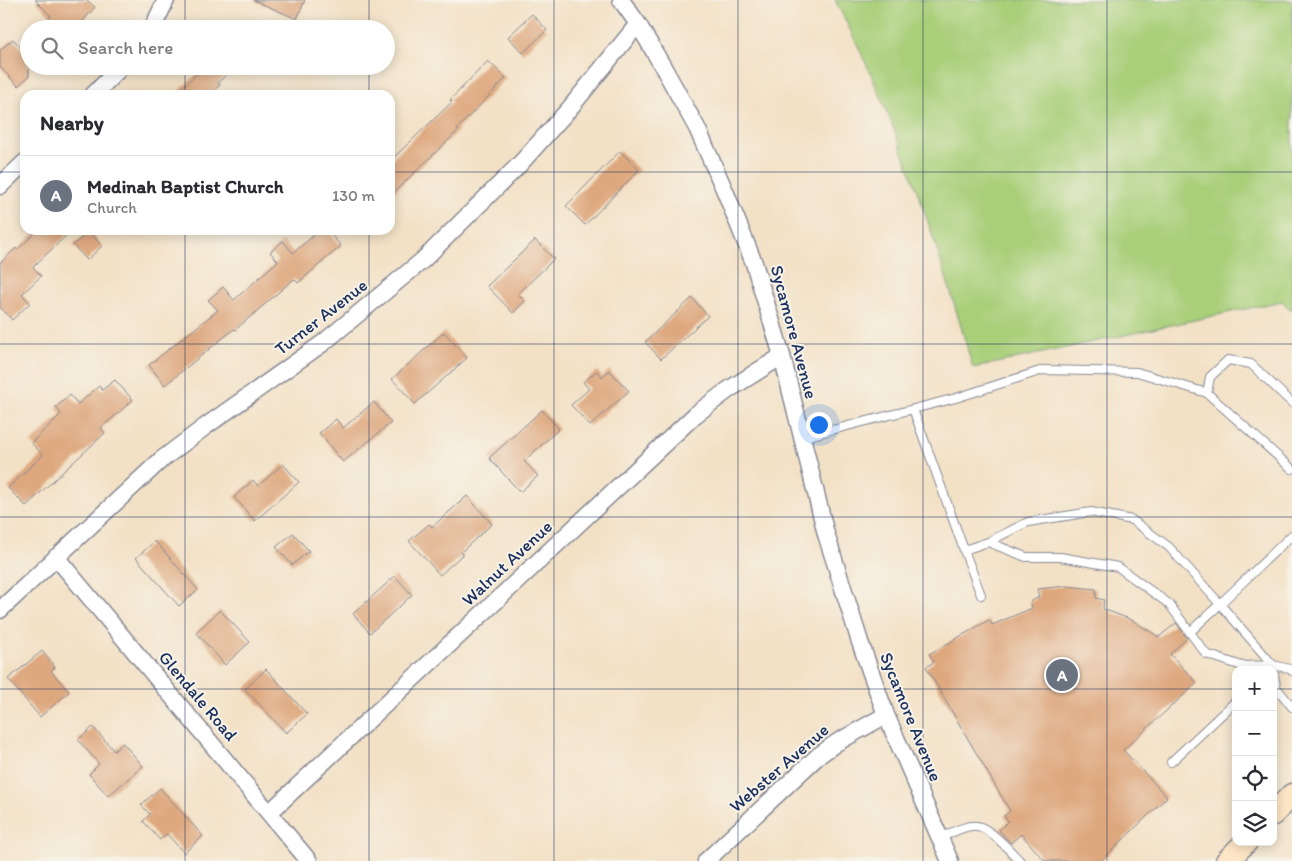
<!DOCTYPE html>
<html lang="en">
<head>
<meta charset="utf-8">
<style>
  body { margin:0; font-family:Itim,sans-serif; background:#f2f2f3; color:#2b2b33 }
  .controls { position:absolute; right:15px; bottom:15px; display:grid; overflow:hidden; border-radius:10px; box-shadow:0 2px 12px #0003 }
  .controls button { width:45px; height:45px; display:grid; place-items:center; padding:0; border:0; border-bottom:1px solid #e1e1e2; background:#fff; color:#2b2b33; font:25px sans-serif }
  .you { position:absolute; left:818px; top:424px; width:18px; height:18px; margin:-12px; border:4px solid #fff; border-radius:50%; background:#1a73e8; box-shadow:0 0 0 8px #1a73e833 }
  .badge { display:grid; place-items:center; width:32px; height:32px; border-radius:50%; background:#db2777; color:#fff; font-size:16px; font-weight:700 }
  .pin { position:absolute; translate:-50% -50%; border:2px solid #fff; box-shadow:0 1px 5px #0006 }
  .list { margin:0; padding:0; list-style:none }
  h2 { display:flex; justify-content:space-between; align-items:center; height:65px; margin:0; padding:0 20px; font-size:21px }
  h2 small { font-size:16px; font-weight:400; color:#7c7c81 }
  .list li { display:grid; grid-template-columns:32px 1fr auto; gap:15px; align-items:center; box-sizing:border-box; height:80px; padding:0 20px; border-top:1px solid #e1e1e2 }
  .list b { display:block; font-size:19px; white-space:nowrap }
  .list p { margin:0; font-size:16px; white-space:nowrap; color:#7c7c81 }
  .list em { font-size:16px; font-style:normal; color:#7c7c81 }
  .icon { flex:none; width:28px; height:28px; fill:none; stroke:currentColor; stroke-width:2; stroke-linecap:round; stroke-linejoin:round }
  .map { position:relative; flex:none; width:1292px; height:861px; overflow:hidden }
  .search { position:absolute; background:#fff; box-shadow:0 2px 12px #0003; left:20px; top:20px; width:375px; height:55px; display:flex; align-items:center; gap:12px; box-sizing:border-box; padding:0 18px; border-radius:28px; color:#7c7c81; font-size:19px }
  .panel { position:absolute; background:#fff; box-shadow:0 2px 12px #0003; left:20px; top:90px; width:375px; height:145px; border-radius:15px }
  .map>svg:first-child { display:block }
</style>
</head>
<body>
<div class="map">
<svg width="1292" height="861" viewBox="0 0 1292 861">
  <rect width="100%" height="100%" fill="#f7f3e8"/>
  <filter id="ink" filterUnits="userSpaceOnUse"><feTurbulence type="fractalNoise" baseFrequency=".02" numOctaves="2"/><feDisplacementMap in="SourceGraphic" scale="10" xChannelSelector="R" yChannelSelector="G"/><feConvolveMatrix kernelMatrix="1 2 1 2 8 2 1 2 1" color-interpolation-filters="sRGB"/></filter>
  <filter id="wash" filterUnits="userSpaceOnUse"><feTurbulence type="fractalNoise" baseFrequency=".0096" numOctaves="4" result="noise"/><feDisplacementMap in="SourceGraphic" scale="20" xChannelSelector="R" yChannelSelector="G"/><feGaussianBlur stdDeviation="1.12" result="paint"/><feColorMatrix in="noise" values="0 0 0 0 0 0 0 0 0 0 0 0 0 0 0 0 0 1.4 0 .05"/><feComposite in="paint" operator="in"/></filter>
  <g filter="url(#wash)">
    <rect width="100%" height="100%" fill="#f3e1c6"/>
    <path fill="#a9cf79" stroke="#627f6c" d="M 835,0 L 1292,0 L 1292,311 L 1282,301 L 973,368 C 937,242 896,116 835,0 Z"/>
    <g id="blocks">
      <path fill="#dea87f" d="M 35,0 L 87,0 L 95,7 L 76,29 L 40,29 L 51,16 Z
        M 253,0 L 305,0 L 297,19 Z
        M 532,14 L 547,30 L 523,53 L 508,37 Z
        M 13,39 L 29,56 L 29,76 L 18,86 L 0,67 L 0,50 Z
        M 488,61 L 506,78 L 457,129 L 459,130 L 390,196 L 390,161 L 452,102 L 450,100 Z
        M 205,66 L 237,66 L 218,82 L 220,85 L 209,95 L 174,95 Z
        M 620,151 L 639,170 L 585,225 L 566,206 Z
        M 38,230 L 72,230 L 33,267 L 41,276 L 22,294 L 30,303 L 12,320 L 0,307 L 0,263 L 16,248 L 17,250 Z
        M 320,230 L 327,230 L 341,246 L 298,283 L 294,279 L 235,330 L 234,329 L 165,385 L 149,365 L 218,310 L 208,300 L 223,287 L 234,300 L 278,261 L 270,252 L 283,241 L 293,253 Z
        M 89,231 L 102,246 L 87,260 L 73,245 Z
        M 535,240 L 554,259 L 518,294 L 525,301 L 513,313 L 487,286 Z
        M 692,298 L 708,316 L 661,359 L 645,342 Z
        M 444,332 L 467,358 L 415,404 L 392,379 Z
        M 609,370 L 629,391 L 590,426 L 571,405 L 589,389 L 583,382 L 597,371 L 602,377 Z
        M 115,380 L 133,400 L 101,428 L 105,433 L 26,506 L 8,488 L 43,455 L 31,443 L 61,414 L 56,407 L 70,395 L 78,404 L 99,386 L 102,390 Z
        M 374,402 L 391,423 L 343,462 L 319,433 L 336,419 L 343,428 Z
        M 542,410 L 559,429 L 524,461 L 538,476 L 520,492 L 489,458 Z
        M 283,464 L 299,482 L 255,521 L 234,497 L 253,480 L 258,486 Z
        M 467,496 L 492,524 L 461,552 L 463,554 L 440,575 L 409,541 L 429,524 L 432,527 Z
        M 293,533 L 309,551 L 292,565 L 276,547 Z
        M 155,541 L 198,590 L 179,606 L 136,558 Z
        M 395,576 L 412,595 L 370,633 L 353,614 Z
        M 1066,586 L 1096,589 L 1096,598 L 1104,600 L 1103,609 L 1132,620 L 1159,637 L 1176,623 L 1187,638 L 1170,654 L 1197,683 L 1123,750 L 1167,797 L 1101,861 L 1045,861 L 1021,834 L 1011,843 L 999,830 L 1008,821 L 1004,816 L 1010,811 L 926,667 L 934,662 L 929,654 L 989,620 L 992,625 L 1032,608 L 1030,602 L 1039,597 L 1037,589 Z
        M 220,610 L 250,642 L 225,665 L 196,632 Z
        M 42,651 L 55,667 L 51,671 L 69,692 L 40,717 L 8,679 Z
        M 266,669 L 307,714 L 286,733 L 245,689 Z
        M 93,727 L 114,751 L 123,743 L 143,766 L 108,796 L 89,774 L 99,764 L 78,740 Z
        M 160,788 L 203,836 L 184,853 L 167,834 L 160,840 L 143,821 L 150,814 L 141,805 Z"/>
    </g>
  </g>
  <g filter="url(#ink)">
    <use href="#blocks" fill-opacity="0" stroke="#878892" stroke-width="1"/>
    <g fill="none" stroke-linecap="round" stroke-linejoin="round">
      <g stroke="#878892" stroke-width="10">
        <path id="lane" d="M 1207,393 L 1210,377 L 1228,360 L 1251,364 L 1292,403
          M 913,409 L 964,550
          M 801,438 L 956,398 L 1043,370 L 1137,372 L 1207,393 L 1292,469
          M 1292,535 L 1220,604 L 1273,665 L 1276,687 L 1292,707
          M 988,542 L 1028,522 L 1091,512 L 1132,520 L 1169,547 L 1220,604 L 1190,632
          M 981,595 L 964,550 L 988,542 L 1026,557 L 1060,557 L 1118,567 L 1169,604 L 1206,654 L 1242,666 L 1273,665 L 1290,669 L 1292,671
          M 1171,762 L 1236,701
          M 940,838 C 950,834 966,824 977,826 C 989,827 1011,852 1020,861"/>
      </g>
      <g stroke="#878892" stroke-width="19">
        <path id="street" d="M 621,0 L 638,24 L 662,65 L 697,128 L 725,191 L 754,263 L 782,356 L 826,534 L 860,642 L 886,715 L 950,861
          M 152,29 L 166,0
          M 93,95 L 122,66
          M 0,186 L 25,162
          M 56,557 L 309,861
          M 0,610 L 161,460 L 206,426 L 323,343 L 423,260 L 519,165 L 570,108 L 638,24
          M 269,813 L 695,415 L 728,390 L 782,356
          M 706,861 L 818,756 L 836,743 L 886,715"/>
      </g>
      <g stroke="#878892" stroke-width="25">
        <path id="secondary" d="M 1273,814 L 1292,795
          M 1227,861 L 1246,842"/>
      </g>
      <use href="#lane" stroke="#fff" stroke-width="8"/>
      <use href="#street" stroke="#fff" stroke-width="16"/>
      <use href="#secondary" stroke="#fde5c5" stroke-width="22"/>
    </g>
  </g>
  <path fill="none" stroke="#1b2f5e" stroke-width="1" stroke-opacity="0.55" d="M 185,0 L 185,29M 369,0 L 369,29M 554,0 L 554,861M 738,0 L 738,861M 923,0 L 923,861M 1107,0 L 1107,861M 185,66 L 185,95M 369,66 L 369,95M 0,172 L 25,172M 390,172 L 1292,172M 185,230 L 185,861M 369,230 L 369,861M 0,344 L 1292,344M 0,517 L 1292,517M 0,689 L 1236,689M 1273,689 L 1292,689"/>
  <g text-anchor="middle" stroke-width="4" stroke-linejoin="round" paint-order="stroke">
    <g font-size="18" fill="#1b2f5e" stroke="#f7f3e8">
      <text transform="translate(321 317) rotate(-38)" y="6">Turner Avenue</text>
      <text transform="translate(794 332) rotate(75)" y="6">Sycamore Avenue</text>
      <text transform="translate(507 563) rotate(-43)" y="6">Walnut Avenue</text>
      <text transform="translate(198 696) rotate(50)" y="6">Glendale Road</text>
      <text transform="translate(911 717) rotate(68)" y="6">Sycamore Avenue</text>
      <text transform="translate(779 768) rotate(-41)" y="6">Webster Avenue</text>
    </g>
  </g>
</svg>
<div class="controls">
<button>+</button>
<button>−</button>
<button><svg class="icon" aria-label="locate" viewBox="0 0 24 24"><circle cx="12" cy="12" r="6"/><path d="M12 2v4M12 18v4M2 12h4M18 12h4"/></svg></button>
<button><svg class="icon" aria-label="layers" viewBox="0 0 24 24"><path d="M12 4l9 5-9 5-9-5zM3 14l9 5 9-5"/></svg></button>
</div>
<div class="you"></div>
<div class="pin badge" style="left:1062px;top:675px;background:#6b7280">A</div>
<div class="search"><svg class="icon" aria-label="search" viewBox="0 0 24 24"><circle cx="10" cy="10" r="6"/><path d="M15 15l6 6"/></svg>Search here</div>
<section class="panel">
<h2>Nearby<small></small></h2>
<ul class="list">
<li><span class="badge" style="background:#6b7280">A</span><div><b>Medinah Baptist Church</b><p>Church</p></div><em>130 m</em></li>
</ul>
</section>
</div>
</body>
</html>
